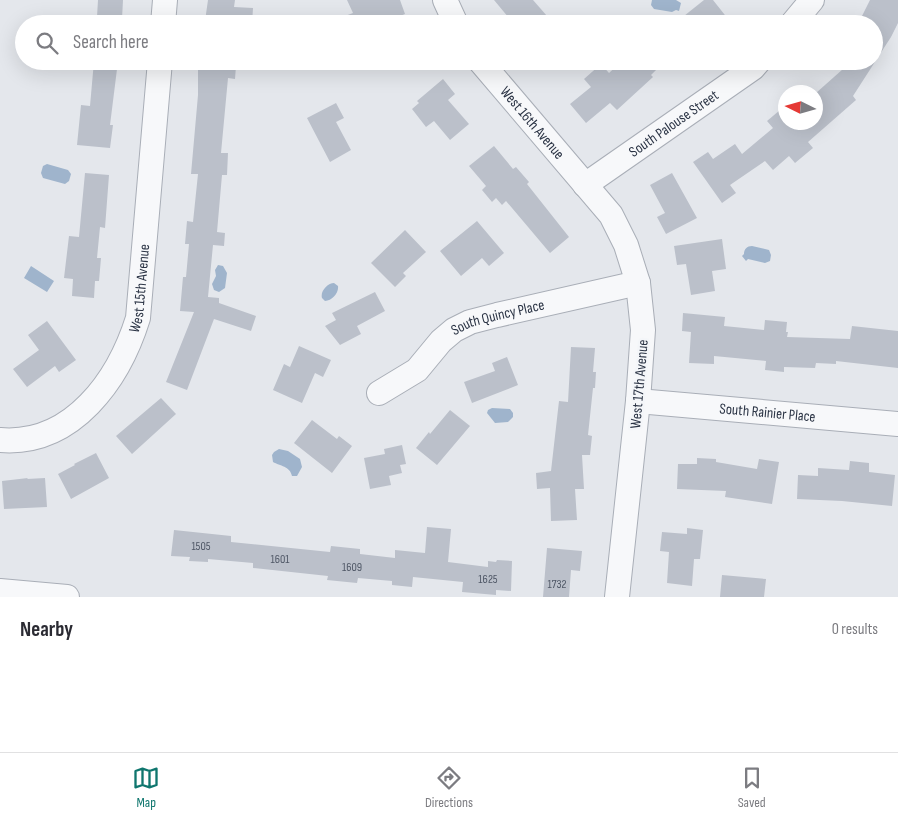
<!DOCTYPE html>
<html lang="en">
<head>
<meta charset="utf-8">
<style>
  body { margin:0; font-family:"Sofia Sans Condensed",sans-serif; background:#f7f7f7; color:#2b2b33 }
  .compass { position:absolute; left:778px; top:85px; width:45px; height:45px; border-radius:50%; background:#fff; box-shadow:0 5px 20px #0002; rotate:275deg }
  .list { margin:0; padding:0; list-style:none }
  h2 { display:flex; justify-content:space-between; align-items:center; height:65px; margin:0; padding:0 20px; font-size:21px }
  h2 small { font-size:16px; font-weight:400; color:#7c7c81 }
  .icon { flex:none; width:28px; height:28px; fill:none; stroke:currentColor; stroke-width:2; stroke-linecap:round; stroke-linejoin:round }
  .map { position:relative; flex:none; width:898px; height:597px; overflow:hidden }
  .search { position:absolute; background:#fff; box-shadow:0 5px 20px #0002; left:15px; right:15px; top:15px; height:55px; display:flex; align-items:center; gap:12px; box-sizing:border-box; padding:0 18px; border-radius:28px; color:#7c7c81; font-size:19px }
  .sheet { height:155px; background:#fff }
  nav { display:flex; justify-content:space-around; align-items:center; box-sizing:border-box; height:70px; border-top:1px solid #e1e1e2; background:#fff; font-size:14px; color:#7c7c81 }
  nav a { display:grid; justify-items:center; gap:2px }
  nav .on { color:#0f766e }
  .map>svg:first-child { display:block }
</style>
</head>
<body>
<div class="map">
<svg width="898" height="597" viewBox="0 0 898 597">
  <rect width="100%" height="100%" fill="#e4e7ec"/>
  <path fill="#9fb4cc" d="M 652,0 L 676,0 L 681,3 L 679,11 L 676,10 L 672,12 L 654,9 L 651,5 Z
    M 47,164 L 68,170 L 71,174 L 69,181 L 65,184 L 43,178 L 41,173 L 43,166 Z
    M 752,246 L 769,250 L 771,255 L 770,261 L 765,263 L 748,259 L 746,261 L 742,256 L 744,254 C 744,249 747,246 752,246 Z
    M 218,265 L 223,266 L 227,273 L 225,288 L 219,292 L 214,290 L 212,284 L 216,276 L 215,270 Z
    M 31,266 L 54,281 L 47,292 L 24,278 Z
    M 334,283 L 338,286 C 339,293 332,301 325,301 L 322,298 C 320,291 328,283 334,283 Z
    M 492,408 L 510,409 L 513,413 L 513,417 L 508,422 L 495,423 L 487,413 L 488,410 Z
    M 279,449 L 288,451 L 300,459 L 302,467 L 297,476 L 292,476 C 290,466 280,466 273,462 L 272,455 L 274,452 Z"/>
  <path fill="#bbc0ca" d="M 98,0 L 123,0 L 122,19 L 97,17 Z
    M 208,0 L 235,0 L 234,7 L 253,8 L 252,24 L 206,24 L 206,21 L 205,21 Z
    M 347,0 L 400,0 L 405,14 L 380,24 L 329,24 L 329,22 L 353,13 Z
    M 494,0 L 533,0 L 554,24 L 514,24 Z
    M 704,0 L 713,0 L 732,24 L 674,24 Z
    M 870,0 L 898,0 L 898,23 L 891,37 L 853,96 L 856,100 L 808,142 L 813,148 L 795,163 L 789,156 L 773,170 L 765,161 L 730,185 L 736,193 L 722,203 L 693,162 L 708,152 L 713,159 L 735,144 L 742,154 L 773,128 L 767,121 L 786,105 L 786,122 L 816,122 L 816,93 L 852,61 L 874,61 L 874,24 L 858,24 Z
    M 94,61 L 118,61 L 110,125 L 113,125 L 110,148 L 77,145 L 81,105 L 90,106 Z
    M 198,61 L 229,61 L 229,65 L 236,66 L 235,79 L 228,78 L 221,153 L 228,153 L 227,175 L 222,175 L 217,232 L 225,233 L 224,246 L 213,245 L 208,297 L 219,298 L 219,303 L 256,316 L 251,331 L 214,319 L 187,390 L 166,382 L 194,312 L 180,311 L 183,277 L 186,277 L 189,244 L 185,244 L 187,221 L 193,222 L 198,174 L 191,174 L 198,95 Z
    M 622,61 L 665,61 L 651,75 L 653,77 L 617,110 L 610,103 L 586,123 L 570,104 L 591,87 L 584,79 L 601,64 L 609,73 Z
    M 443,79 L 455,94 L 448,100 L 469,124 L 450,140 L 434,121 L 426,127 L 412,109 L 419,103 L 417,101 Z
    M 336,103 L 344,118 L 336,122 L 351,150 L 330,162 L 307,118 Z
    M 494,146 L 513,169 L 516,167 L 529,182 L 527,184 L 569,237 L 550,253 L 506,201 L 502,205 L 496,198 L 492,202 L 482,190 L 486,186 L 469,166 Z
    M 85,173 L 109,175 L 105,228 L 100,227 L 97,258 L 101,258 L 99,281 L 95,281 L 94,298 L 72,296 L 73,279 L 64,278 L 69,236 L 79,237 Z
    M 672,173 L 697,218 L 666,234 L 657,217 L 665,213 L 650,185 Z
    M 477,221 L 504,253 L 489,266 L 482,258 L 461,276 L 440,251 Z
    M 405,230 L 426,252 L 403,273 L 406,276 L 395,287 L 371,263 Z
    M 722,239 L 726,269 L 712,271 L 715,291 L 691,295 L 686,264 L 677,265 L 674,246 Z
    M 375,292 L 385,311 L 357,326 L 361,334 L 340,345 L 325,326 L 336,320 L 332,313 Z
    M 683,313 L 725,317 L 724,326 L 764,330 L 765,320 L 787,322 L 786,332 L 788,332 L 787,337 L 850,339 L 852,326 L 898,331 L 898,368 L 836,361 L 836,364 L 816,363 L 815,368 L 784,367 L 784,372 L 765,370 L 766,361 L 714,356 L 714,364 L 689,363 L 691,332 L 682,331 Z
    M 47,321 L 76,360 L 59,372 L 55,366 L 27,387 L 13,369 L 39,350 L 28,335 Z
    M 299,346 L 331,360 L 323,377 L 315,373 L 302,403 L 273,390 L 284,364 L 290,367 Z
    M 571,347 L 595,348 L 593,372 L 596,372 L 595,388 L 593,388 L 588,435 L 592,436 L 590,455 L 582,455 L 584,489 L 575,489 L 577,520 L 551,521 L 550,488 L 537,489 L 536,473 L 551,471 L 559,401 L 568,402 Z
    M 507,357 L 518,385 L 472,403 L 464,382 L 495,371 L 492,363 Z
    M 161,398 L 176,414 L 132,454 L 116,436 Z
    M 450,410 L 470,426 L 437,465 L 416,448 L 429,432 L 430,434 Z
    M 312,420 L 337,439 L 339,436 L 352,446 L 332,473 L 294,443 Z
    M 402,445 L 406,464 L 400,465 L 402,473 L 389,476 L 391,485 L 370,489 L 364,458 L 385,454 L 384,449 Z
    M 96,453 L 109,478 L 71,499 L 58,474 L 75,465 L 74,464 Z
    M 697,458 L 716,459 L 716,462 L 757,469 L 759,459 L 779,462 L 772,504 L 725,497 L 726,491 L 677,489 L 678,464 L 697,464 Z
    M 850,461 L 869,463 L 869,472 L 895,475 L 892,506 L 842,501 L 797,499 L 798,475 L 818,476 L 818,468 L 849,470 Z
    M 28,478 L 27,479 L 45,478 L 47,507 L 4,509 L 2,481 Z
    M 427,527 L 451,529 L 448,562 L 488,567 L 488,561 L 496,562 L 497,560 L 512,561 L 511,591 L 496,590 L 496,595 L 462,592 L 463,582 L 413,577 L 412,587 L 392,585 L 392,581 L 358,578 L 357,583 L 327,580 L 328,576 L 253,568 L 253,563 L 208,559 L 208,562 L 189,561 L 190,557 L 171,556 L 174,530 L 231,536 L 231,542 L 330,552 L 331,546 L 360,549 L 360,554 L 395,558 L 395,550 L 425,553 Z
    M 687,528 L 703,530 L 700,559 L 694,559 L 692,586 L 667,583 L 669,552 L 660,551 L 662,532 L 687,534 Z
    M 547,548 L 582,551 L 580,571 L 571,570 L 569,597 L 543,597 Z
    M 722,575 L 766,579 L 764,597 L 720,597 Z"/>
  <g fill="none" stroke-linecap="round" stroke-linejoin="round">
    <g stroke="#a9aeb7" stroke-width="26">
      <g id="minor">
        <path d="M 445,0 L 456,24"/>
        <path d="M 163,24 L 165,0"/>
        <path d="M 792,24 L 812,0"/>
        <path id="s1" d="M 480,61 L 611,215 L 626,245 L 638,283 L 643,330 L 638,401 L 617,597"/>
        <path id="s2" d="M 585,185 L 753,68 L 759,61"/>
        <path id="s3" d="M 379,393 L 417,370 L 441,341 L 454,330 L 470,322 L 497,315 L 638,283"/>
        <path id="s4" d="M 638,401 L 898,424"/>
        <path id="s5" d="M 0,440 C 73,446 119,379 138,318 L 160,61"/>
        <path d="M 0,591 L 67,597"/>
      </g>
    </g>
    <use href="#minor" stroke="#f7f8fa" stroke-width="24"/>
  </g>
  <g text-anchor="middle" stroke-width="5" stroke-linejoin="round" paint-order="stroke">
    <g font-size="12" fill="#4f5766">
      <text x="201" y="550">1505</text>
      <text x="280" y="563">1601</text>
      <text x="352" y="571">1609</text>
      <text x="488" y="583">1625</text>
      <text x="557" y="588">1732</text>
    </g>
    <g font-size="15" fill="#2b3445" stroke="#f4f6f9">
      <text dy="5" stroke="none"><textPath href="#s1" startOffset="81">West 16th Avenue</textPath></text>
      <text dy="5" stroke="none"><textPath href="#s2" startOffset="108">South Palouse Street</textPath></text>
      <text dy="5" stroke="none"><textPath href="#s5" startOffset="229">West 15th Avenue</textPath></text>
      <text dy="5" stroke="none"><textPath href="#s3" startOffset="145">South Quincy Place</textPath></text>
      <text transform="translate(639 384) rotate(-85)" y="5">West 17th Avenue</text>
      <text dy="5" stroke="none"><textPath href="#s4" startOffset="130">South Rainier Place</textPath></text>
    </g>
  </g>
</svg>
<svg class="compass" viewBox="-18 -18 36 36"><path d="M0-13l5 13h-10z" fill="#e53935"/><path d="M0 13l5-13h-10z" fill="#7c7c81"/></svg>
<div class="search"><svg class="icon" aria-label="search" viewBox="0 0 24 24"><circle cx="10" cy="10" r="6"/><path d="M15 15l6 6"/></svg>Search here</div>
</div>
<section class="sheet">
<h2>Nearby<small>0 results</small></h2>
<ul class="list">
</ul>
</section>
<nav>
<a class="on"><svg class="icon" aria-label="map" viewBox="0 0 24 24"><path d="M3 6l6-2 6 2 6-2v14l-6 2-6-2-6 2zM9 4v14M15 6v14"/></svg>Map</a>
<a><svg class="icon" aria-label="directions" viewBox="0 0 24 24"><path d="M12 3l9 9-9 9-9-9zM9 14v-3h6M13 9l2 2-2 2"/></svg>Directions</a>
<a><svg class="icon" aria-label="saved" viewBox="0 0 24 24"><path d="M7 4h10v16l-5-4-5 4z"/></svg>Saved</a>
</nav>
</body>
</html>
